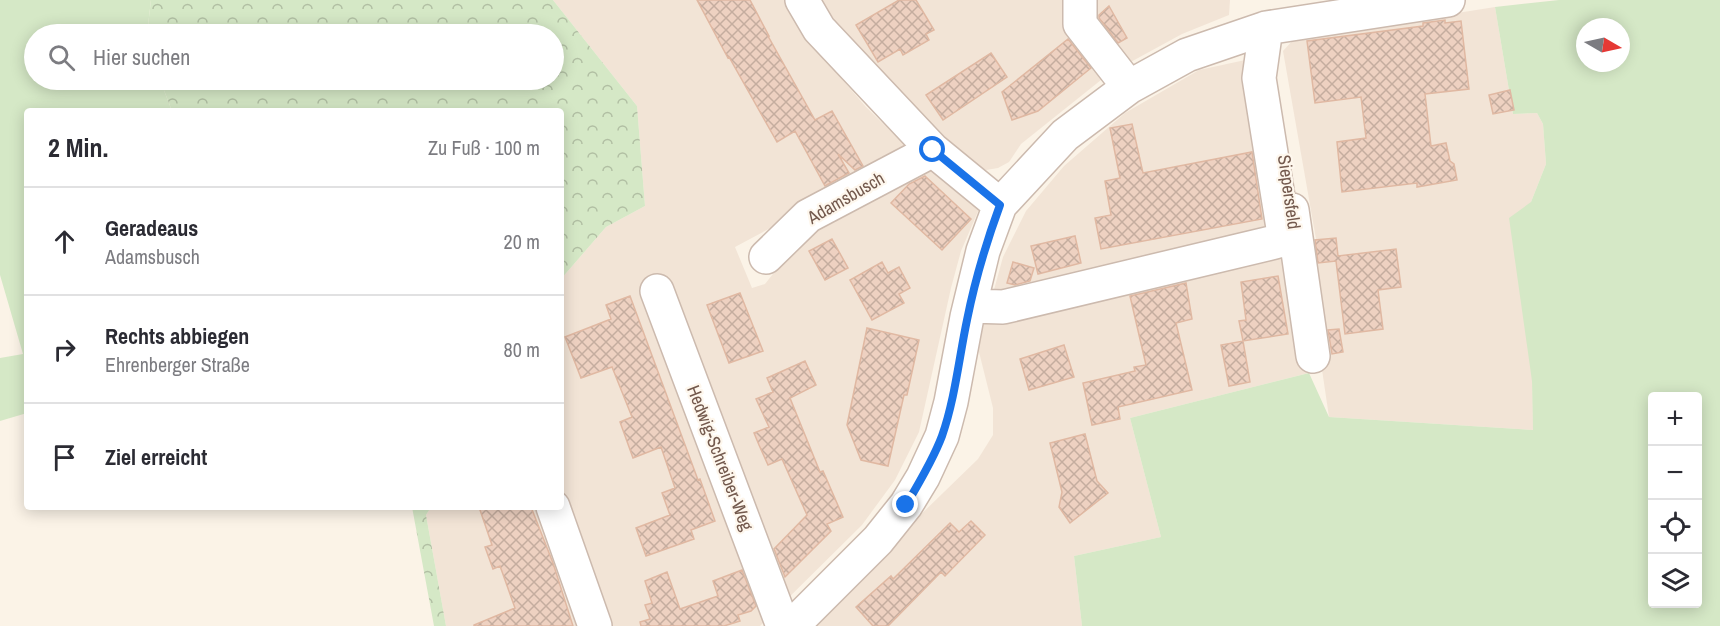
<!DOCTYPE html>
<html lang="de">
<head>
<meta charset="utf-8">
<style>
  body { margin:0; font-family:"Archivo Narrow",sans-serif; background:#f2f2f3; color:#2b2b33 }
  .controls { position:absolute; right:18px; bottom:18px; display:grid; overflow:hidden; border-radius:6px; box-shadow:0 3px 15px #0003 }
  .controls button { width:54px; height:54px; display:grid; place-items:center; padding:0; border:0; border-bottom:2px solid #e1e1e2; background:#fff; color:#2b2b33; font:30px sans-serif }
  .compass { position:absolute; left:1576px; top:18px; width:54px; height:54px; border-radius:50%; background:#fff; box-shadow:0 3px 15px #0003; rotate:99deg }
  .stop { position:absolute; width:18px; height:18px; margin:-14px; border:4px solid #1a73e8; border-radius:50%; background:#fff }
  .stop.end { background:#1a73e8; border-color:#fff; box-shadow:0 2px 6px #0008 }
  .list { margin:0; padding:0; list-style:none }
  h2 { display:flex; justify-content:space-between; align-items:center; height:78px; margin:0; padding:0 24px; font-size:26px }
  h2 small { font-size:20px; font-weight:400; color:#7c7c81 }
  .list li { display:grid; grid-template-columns:39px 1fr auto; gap:18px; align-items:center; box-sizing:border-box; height:108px; padding:0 24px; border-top:2px solid #e1e1e2 }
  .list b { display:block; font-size:22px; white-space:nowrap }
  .list p { margin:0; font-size:20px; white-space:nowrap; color:#7c7c81 }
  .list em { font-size:20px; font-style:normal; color:#7c7c81 }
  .icon { flex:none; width:33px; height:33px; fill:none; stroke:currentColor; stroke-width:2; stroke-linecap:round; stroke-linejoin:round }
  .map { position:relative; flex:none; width:1720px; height:626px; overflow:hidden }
  .search { position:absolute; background:#fff; box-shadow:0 3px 15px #0003; left:24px; top:24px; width:540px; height:66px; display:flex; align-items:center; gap:15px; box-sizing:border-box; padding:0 21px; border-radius:33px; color:#7c7c81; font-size:22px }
  .panel { position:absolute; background:#fff; box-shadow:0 3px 15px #0003; left:24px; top:108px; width:540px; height:402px; border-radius:6px }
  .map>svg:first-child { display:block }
</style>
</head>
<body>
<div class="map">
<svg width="1720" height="626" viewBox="0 0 1720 626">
  <defs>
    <pattern id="forest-crowns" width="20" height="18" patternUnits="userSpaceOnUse" patternTransform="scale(1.5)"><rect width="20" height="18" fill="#d5e8c6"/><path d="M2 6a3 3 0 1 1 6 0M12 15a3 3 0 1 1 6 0" fill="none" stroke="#b1bfa3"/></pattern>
    <pattern id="building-cross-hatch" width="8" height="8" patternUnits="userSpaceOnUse" patternTransform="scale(1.5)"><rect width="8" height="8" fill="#eed1c1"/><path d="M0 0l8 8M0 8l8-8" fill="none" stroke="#c5ad9f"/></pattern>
  </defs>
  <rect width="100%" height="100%" fill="#fbf3e7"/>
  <path fill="#f2e4d6" d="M 553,0 L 790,0 L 814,47 L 866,107 L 912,152 L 735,247 L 752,288 L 765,284 L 814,222 L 928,167 L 979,209 L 961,251 L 951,288 L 919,432 L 895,480 L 862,525 L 760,626 L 603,626 L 561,506 L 561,279 L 606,227 L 645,206 L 637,106 Z
    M 809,0 L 1072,0 L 1106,76 L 1021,144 L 1009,162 L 998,168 L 986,170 L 962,157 Z
    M 1088,0 L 1230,0 L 1229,15 L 1182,34 L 1127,64 L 1087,22 Z
    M 1495,7 L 1513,114 L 1537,113 L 1543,124 L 1546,164 L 1531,202 L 1533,430 L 1329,417 L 1303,241 L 1316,239 L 1283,51 L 1294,39 Z
    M 1250,59 L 1277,229 L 992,297 L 1003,257 L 1026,211 L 1064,166 L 1125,113 L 1199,70 Z
    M 1291,246 L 1309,373 L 1130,418 L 1161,537 L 1074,556 L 1082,626 L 806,626 L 978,459 L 993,435 L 993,408 L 977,344 L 979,320 Z
    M 431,507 L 540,507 L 582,626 L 446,626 L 426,515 Z"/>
  <path fill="#d5e8c6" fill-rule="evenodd" d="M 0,0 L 151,0 L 147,34 L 34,34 L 34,80 L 160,80 L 172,111 L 27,111 L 27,413 L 0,421 L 0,358 L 23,354 L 0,275 Z
    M 1559,0 L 1720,0 L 1720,626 L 1082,626 L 1074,556 L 1161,537 L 1130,418 L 1309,373 L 1329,417 L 1533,430 L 1532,381 L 1509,218 L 1531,202 L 1546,164 L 1543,124 L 1537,113 L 1513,114 L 1495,7 ZM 1585,27 L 1621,27 L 1621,63 L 1585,63 ZM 1652,396 L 1698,396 L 1698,604 L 1652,604 Z"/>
  <path fill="url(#forest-crowns)" d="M 151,0 L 553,0 L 637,106 L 645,206 L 606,227 L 561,279 L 561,111 L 172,111 L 160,80 L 554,80 L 554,34 L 147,34 Z
    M 412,507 L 431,507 L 426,515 L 446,626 L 434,626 Z"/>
  <path fill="url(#building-cross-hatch)" stroke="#e0b8a2" stroke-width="1.5" d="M 697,0 L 750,0 L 769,36 L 768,36 L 815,120 L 832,111 L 863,166 L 855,170 L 838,154 L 849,173 L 825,186 L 795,131 L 777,142 L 729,57 L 728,58 Z
    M 899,0 L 916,0 L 934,30 L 926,34 L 929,40 L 903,55 L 900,49 L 878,62 L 856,25 Z
    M 1109,6 L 1127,38 L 1118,43 L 1099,18 L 1099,15 Z
    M 1445,20 L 1445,23 L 1461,21 L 1469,89 L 1425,94 L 1431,146 L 1446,143 L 1450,161 L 1454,164 L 1457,180 L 1417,187 L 1417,183 L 1342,192 L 1337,142 L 1366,138 L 1361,97 L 1315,103 L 1307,41 L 1423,26 L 1423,23 Z
    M 1068,39 L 1091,68 L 1038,111 L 1012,120 L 1002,92 Z
    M 991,53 L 1007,77 L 943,120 L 926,95 Z
    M 1510,90 L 1514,110 L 1493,114 L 1489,95 Z
    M 1132,124 L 1143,173 L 1252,152 L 1262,219 L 1101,249 L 1095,218 L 1111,215 L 1105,181 L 1120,178 L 1110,128 Z
    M 925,176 L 971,219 L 942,250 L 891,203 L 909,184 Z
    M 1075,236 L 1081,263 L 1038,274 L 1031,246 Z
    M 1336,238 L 1338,256 L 1396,249 L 1401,287 L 1378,290 L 1383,329 L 1345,334 L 1336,261 L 1318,263 L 1315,240 Z
    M 832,239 L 848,268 L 825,280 L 809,251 Z
    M 882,262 L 888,273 L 899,267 L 910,288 L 899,294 L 904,303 L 872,320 L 850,280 Z
    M 1013,262 L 1034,268 L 1030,281 L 1015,285 L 1007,283 Z
    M 1278,276 L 1288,334 L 1243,341 L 1239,321 L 1246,320 L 1241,282 Z
    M 1186,283 L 1192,319 L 1176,323 L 1192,390 L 1118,407 L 1120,419 L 1092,425 L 1083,383 L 1135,371 L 1134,367 L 1146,365 L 1130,296 Z
    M 740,293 L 763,351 L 729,363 L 707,305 Z
    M 630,296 L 698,480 L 700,479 L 715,521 L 691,530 L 694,539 L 646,556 L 636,528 L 670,515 L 662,493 L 675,488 L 661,447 L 633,458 L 620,422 L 632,417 L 612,367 L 581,378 L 565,337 L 611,319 L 606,305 Z
    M 867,328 L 919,340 L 907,395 L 904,395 L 888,466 L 861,460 L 847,425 Z
    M 1339,329 L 1343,352 L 1332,354 L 1328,330 Z
    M 1243,341 L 1250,382 L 1229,386 L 1221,345 Z
    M 1064,345 L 1074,377 L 1029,390 L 1020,359 Z
    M 805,361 L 816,385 L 790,398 L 820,472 L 823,471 L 843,517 L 827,524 L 831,531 L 785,577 L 774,549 L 807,515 L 782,459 L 768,465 L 759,445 L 754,433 L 769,427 L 756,399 L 773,392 L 767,378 Z
    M 1085,434 L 1097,481 L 1108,493 L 1070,523 L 1059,507 L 1062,492 L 1050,443 Z
    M 479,507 L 531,507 L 553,563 L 573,626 L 474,626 L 474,625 L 515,608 L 500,566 L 493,569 L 485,547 L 492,545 Z
    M 971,521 L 985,535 L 945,576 L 941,572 L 888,626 L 873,626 L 856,607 L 891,576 L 893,579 L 950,523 L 959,532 Z
    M 742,570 L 756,606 L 751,611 L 738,615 L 740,621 L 724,626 L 641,626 L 640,622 L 650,619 L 645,605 L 652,603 L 645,581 L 667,572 L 680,609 L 718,596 L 713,581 Z"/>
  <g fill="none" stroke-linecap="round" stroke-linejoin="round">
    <g stroke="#ccbaae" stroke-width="36">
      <path id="minor" d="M 802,0 L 819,29 L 933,150 L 1000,205
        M 1080,0 L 1080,24 L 1129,87
        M 1292,210 L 1313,356
        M 766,257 L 808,216 L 933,150
        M 657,291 L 783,626
        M 970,306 L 1003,307 L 1275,242 L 1281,237 L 1283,228 L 1259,78 L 1266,28
        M 553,507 L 595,626
        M 792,626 L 878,540 L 906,505 L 923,477 L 942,436 L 951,402 L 967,317 L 983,251 L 1000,205 L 1065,135 L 1129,87 L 1187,55 L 1266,28 L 1448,0"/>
    </g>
    <use href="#minor" stroke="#fff" stroke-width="33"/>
  </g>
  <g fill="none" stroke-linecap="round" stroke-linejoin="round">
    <path stroke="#1a73e8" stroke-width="8" d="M 906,505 C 919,483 933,460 942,436 C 955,399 959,358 967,320 C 975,280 986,243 1000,205 L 933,150"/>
  </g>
  <g text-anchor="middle" stroke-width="4.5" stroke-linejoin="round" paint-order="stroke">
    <g font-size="18" fill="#73594d" stroke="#fef7ed">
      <text transform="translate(1289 192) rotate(82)" y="6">Siepersfeld</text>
      <text transform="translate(846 198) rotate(-30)" y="6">Adamsbusch</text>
      <text transform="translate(720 458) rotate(69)" y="6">Hedwig-Schreiber-Weg</text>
    </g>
  </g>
</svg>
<div class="controls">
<button>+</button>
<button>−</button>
<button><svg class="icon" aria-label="locate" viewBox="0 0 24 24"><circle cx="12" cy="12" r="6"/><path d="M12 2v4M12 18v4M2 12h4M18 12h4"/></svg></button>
<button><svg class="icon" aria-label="layers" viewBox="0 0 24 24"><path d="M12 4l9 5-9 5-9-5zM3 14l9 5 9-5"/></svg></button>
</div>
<svg class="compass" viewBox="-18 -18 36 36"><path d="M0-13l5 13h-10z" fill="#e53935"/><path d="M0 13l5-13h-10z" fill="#7c7c81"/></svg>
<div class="stop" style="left:933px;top:150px"></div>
<div class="stop end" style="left:906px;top:505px"></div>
<div class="search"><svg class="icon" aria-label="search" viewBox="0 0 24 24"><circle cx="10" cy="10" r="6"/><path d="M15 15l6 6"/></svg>Hier suchen</div>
<section class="panel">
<h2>2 Min.<small>Zu Fuß · 100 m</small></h2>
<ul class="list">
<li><svg class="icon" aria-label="ahead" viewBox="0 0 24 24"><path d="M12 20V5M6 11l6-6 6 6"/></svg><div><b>Geradeaus</b><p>Adamsbusch</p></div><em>20 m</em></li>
<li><svg class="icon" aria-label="right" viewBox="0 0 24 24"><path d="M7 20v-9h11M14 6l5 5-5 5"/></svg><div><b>Rechts abbiegen</b><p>Ehrenberger Straße</p></div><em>80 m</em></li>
<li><svg class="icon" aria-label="arrive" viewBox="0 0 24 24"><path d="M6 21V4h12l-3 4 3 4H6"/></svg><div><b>Ziel erreicht</b></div></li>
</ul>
</section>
</div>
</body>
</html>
